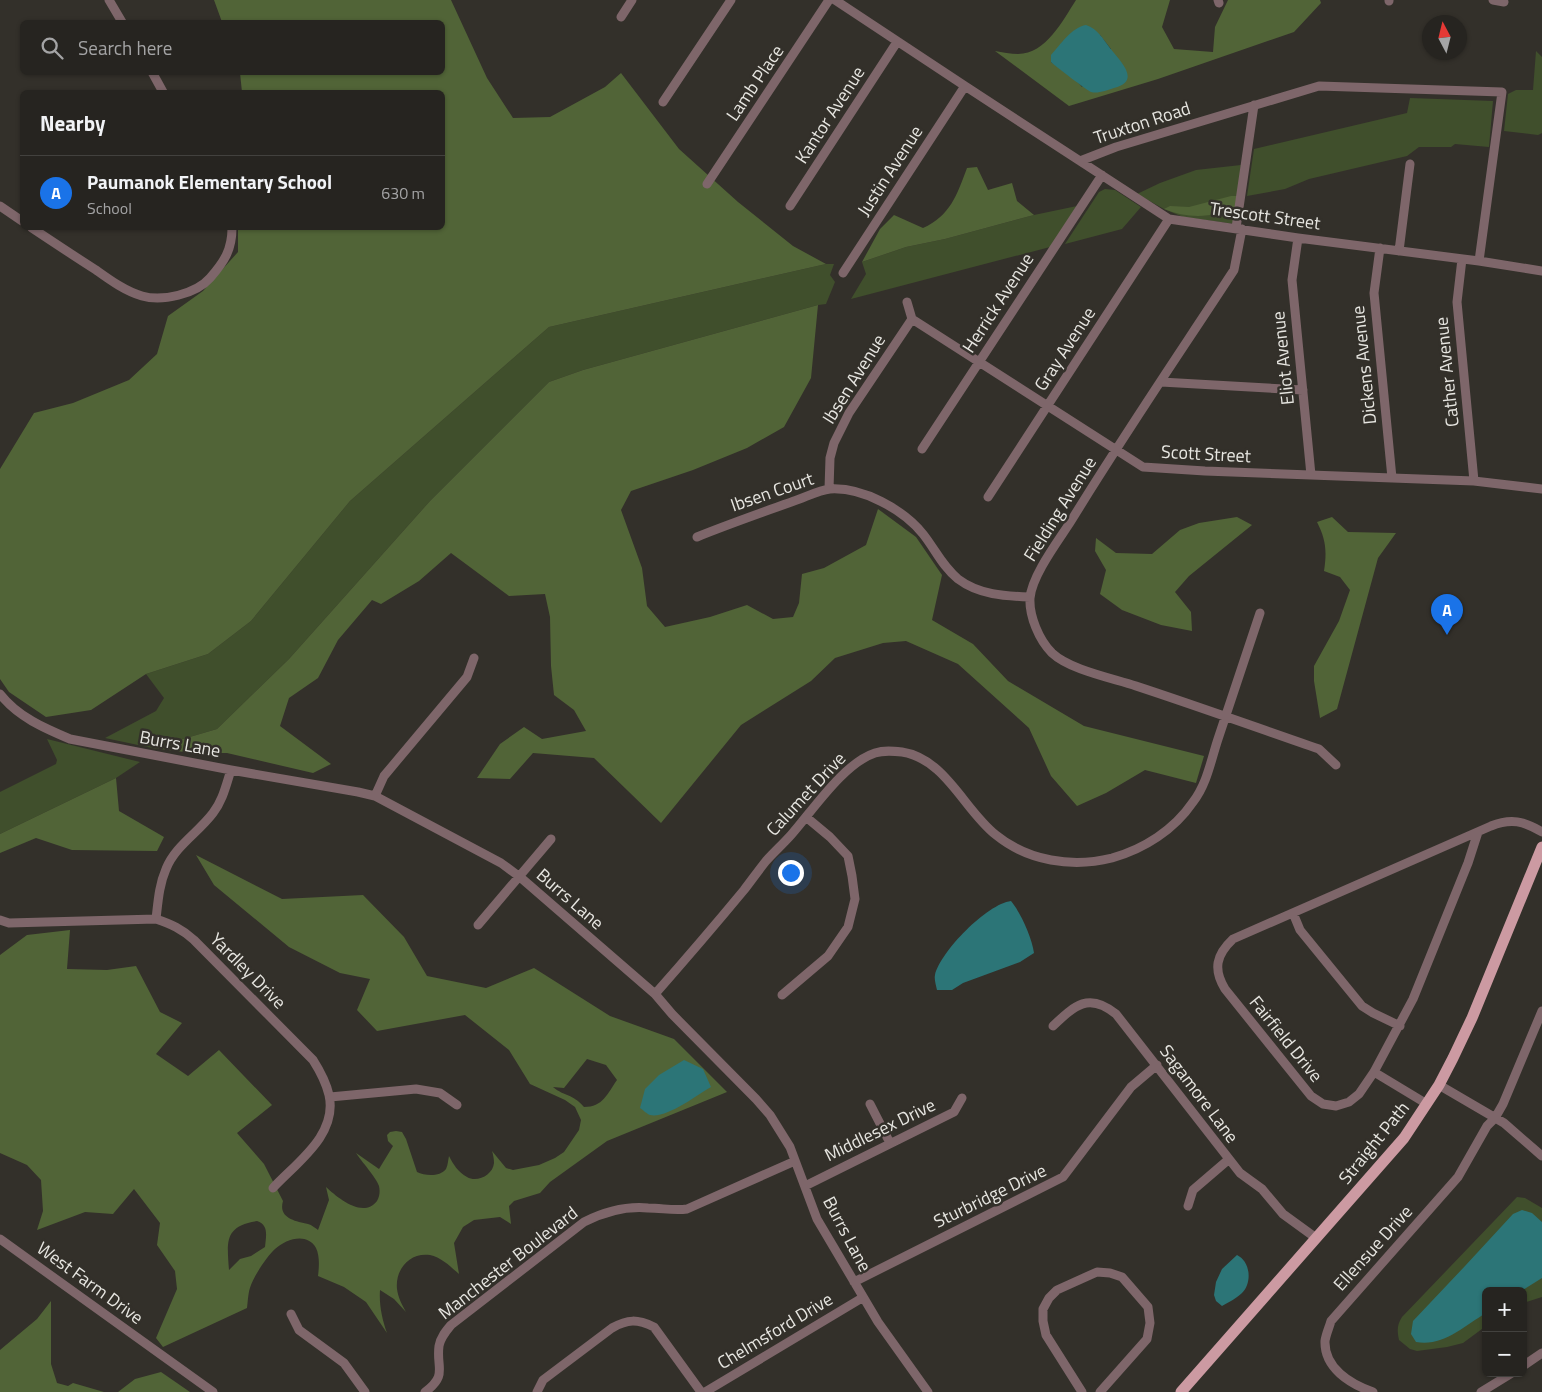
<!DOCTYPE html>
<html lang="en">
<head>
<meta charset="utf-8">
<style>
  body { margin:0; font-family:"Titillium Web",sans-serif; background:#2e2c29; color:#f1f3f6 }
  .controls { position:absolute; right:15px; bottom:15px; display:grid; overflow:hidden; border-radius:8px; box-shadow:0 1px 4px #0004 }
  .controls button { width:45px; height:45px; display:grid; place-items:center; padding:0; border:0; border-bottom:1px solid #42413e; background:#262420; color:#f1f3f6; font:25px sans-serif }
  .compass { position:absolute; left:1422px; top:15px; width:45px; height:45px; border-radius:50%; background:#262420; box-shadow:0 1px 4px #0004; rotate:353deg }
  .you { position:absolute; left:790px; top:872px; width:18px; height:18px; margin:-12px; border:4px solid #fff; border-radius:50%; background:#1a73e8; box-shadow:0 0 0 8px #1a73e833 }
  .badge { display:grid; place-items:center; width:32px; height:32px; border-radius:50%; background:#1a73e8; color:#fff; font-size:16px; font-weight:700 }
  .pin { position:absolute; translate:-50% -41px; filter:drop-shadow(0 1px 2px #0008) }
  .pin::after { content:''; position:absolute; top:26px; width:18px; height:15px; background:inherit; clip-path:polygon(0 0,100% 0,50% 100%) }
  .list { margin:0; padding:0; list-style:none }
  h2 { display:flex; justify-content:space-between; align-items:center; height:65px; margin:0; padding:0 20px; font-size:21px }
  h2 small { font-size:16px; font-weight:400; color:#a4a4a5 }
  .list li { display:grid; grid-template-columns:32px 1fr auto; gap:15px; align-items:center; box-sizing:border-box; height:75px; padding:0 20px; border-top:1px solid #42413e }
  .list b { display:block; font-size:19px; white-space:nowrap }
  .list p { margin:0; font-size:16px; white-space:nowrap; color:#a4a4a5 }
  .list em { font-size:16px; font-style:normal; color:#a4a4a5 }
  .icon { flex:none; width:28px; height:28px; fill:none; stroke:currentColor; stroke-width:2; stroke-linecap:round; stroke-linejoin:round }
  .map { position:relative; flex:none; width:1542px; height:1392px; overflow:hidden }
  .search { position:absolute; background:#262420; box-shadow:0 1px 4px #0004; left:20px; top:20px; width:425px; height:55px; display:flex; align-items:center; gap:12px; box-sizing:border-box; padding:0 18px; border-radius:8px; color:#a4a4a5; font-size:19px }
  .panel { position:absolute; background:#262420; box-shadow:0 1px 4px #0004; left:20px; top:90px; width:425px; height:140px; border-radius:8px }
  .map>svg:first-child { display:block }
</style>
</head>
<body>
<div class="map">
<svg width="1542" height="1392" viewBox="0 0 1542 1392">
  <rect width="100%" height="100%" fill="#33302a"/>
  <path fill="#404f2c" d="M 1536,51 L 1542,57 L 1542,133 L 1538,135 L 1504,131 L 1508,94 L 1516,90 L 1533,90 Z
    M 1410,98 L 1493,101 L 1489,147 L 1455,144 L 1451,147 L 1419,147 L 1407,156 L 1309,179 L 1285,189 L 1247,196 L 1254,149 L 1407,113 Z
    M 1241,165 L 1235,224 L 1183,217 L 1164,209 L 1137,194 L 1160,183 L 1196,170 Z
    M 1105,189 L 1115,190 L 1141,207 L 1122,229 L 1065,244 L 1099,192 Z
    M 1077,206 L 1050,247 L 851,299 L 866,274 L 862,262 L 906,247 L 945,239 L 1034,215 Z
    M 826,264 L 834,264 L 830,275 L 835,282 L 826,304 L 818,305 L 583,370 L 549,382 L 430,501 L 289,659 L 217,729 L 152,748 L 105,738 L 156,711 L 164,698 L 146,674 L 208,654 L 251,621 L 350,501 L 549,327 Z
    M 47,739 L 140,762 L 116,778 L 0,834 L 0,792 L 56,764 L 57,760 Z
    M 1517,1197 L 1525,1198 L 1542,1208 L 1542,1297 L 1523,1303 L 1523,1291 L 1486,1291 L 1486,1326 L 1463,1343 L 1447,1347 L 1417,1351 L 1410,1349 L 1399,1340 C 1397,1330 1397,1325 1402,1317 Z"/>
  <path fill="#516437" fill-rule="evenodd" d="M 214,0 L 451,0 L 487,78 L 513,118 L 550,117 L 605,87 L 621,73 L 679,149 L 738,202 L 793,246 L 826,264 L 549,327 L 350,501 L 251,621 L 208,654 L 146,674 L 91,710 L 46,717 L 9,692 L 0,679 L 0,469 L 34,413 L 73,403 L 129,380 L 157,354 L 168,316 L 203,291 L 238,252 L 238,228 L 442,228 L 442,92 L 242,92 L 240,73 L 442,72 L 442,22 L 222,22 Z
    M 1076,0 L 1170,0 L 1162,27 L 1174,49 L 1213,52 L 1215,27 L 1228,0 L 1320,0 L 1321,3 L 1294,32 L 1158,79 L 1069,106 L 995,51 C 1002,52 1011,54 1018,54 C 1046,54 1063,20 1076,0 ZM 1100,35 L 1111,49 L 1082,87 L 1076,80 L 1051,62 Z
    M 977,167 L 988,190 L 1012,183 L 1017,201 L 1034,215 L 945,239 L 906,247 L 862,262 L 880,229 L 894,215 L 923,228 C 950,216 957,195 967,168 Z
    M 1231,196 L 1238,196 L 1237,207 C 1213,218 1188,219 1164,209 L 1170,206 L 1189,207 Z
    M 818,305 L 811,378 L 784,427 L 747,448 L 693,470 L 631,491 L 621,510 L 642,568 L 647,606 L 665,627 L 710,617 L 747,605 L 773,619 L 793,617 L 799,603 L 802,574 L 824,568 L 866,545 L 878,509 L 916,537 L 942,575 L 932,620 L 973,644 L 1008,681 L 1084,726 L 1204,756 L 1196,783 L 1145,770 L 1106,793 L 1077,806 L 1051,776 L 1029,728 L 958,664 L 906,641 L 883,643 L 835,658 L 811,681 L 741,725 L 661,823 L 594,758 L 533,753 L 510,779 L 477,778 L 500,744 L 524,727 L 542,739 L 586,731 L 574,710 L 554,695 L 551,666 L 550,617 L 545,594 L 509,596 L 451,553 L 419,581 L 381,604 L 372,600 L 338,640 L 318,678 L 289,698 L 280,726 L 331,764 L 313,773 L 227,753 L 193,753 L 152,748 L 217,729 L 289,659 L 430,501 L 549,382 L 583,370 Z
    M 1237,517 L 1252,525 L 1189,576 L 1175,592 L 1191,612 L 1192,631 L 1161,625 L 1122,610 L 1100,594 L 1106,570 L 1095,551 L 1096,538 L 1116,553 L 1152,554 L 1180,530 L 1199,523 Z
    M 1332,517 L 1348,532 L 1396,533 L 1378,558 L 1337,709 L 1320,718 L 1314,681 L 1314,666 L 1339,621 L 1350,590 L 1340,577 L 1324,571 C 1327,551 1326,540 1317,522 Z
    M 116,778 L 119,811 L 164,837 L 157,851 L 72,850 L 36,838 L 0,853 L 0,834 Z
    M 196,855 L 282,899 L 363,895 L 404,937 L 427,976 L 486,988 L 534,968 L 610,1016 L 674,1039 L 727,1092 L 607,1141 L 550,1182 L 540,1193 L 514,1201 L 509,1206 L 511,1224 L 500,1217 L 474,1220 L 463,1227 L 454,1243 L 459,1274 C 451,1267 441,1257 430,1255 C 409,1252 395,1270 397,1289 C 398,1297 402,1305 406,1312 L 394,1299 L 380,1290 C 379,1305 382,1319 387,1333 L 366,1302 L 344,1287 L 318,1276 C 319,1268 320,1256 316,1248 C 307,1232 286,1239 275,1249 C 268,1255 254,1276 251,1285 C 248,1292 248,1301 247,1308 L 163,1347 L 156,1338 L 177,1289 L 175,1271 L 157,1245 L 160,1223 L 134,1189 L 113,1214 L 85,1212 L 37,1230 L 43,1211 L 41,1180 L 27,1165 L 0,1153 L 0,955 L 27,935 L 70,930 L 67,969 L 107,970 L 136,966 L 160,1012 L 182,1023 L 156,1054 L 188,1076 L 219,1050 L 272,1105 L 237,1133 L 264,1164 L 283,1201 C 278,1218 295,1221 308,1224 C 312,1225 315,1228 318,1230 L 329,1200 L 326,1187 C 338,1198 363,1219 377,1201 C 380,1196 380,1190 379,1186 C 376,1177 361,1161 356,1153 L 379,1169 L 393,1146 L 388,1141 L 387,1135 L 390,1132 L 396,1131 L 402,1132 L 406,1139 L 417,1172 C 425,1176 440,1177 446,1169 C 448,1165 448,1160 449,1156 C 453,1164 458,1172 467,1177 C 477,1183 493,1175 494,1163 C 494,1159 493,1154 492,1151 L 506,1168 L 513,1170 L 539,1165 L 555,1158 L 564,1152 L 579,1130 L 581,1120 L 575,1107 L 565,1100 L 530,1084 L 509,1050 L 465,1015 L 377,1031 L 357,1010 L 370,979 L 340,973 L 289,947 L 214,885 ZM 587,1059 L 606,1065 L 617,1080 C 607,1094 603,1107 584,1107 C 572,1093 565,1097 553,1087 L 564,1088 ZM 257,1221 C 269,1225 266,1236 265,1247 L 251,1256 L 240,1259 L 229,1270 C 227,1242 224,1226 257,1221 Z
    M 51,1301 L 51,1364 L 57,1383 L 68,1386 L 73,1383 L 104,1392 L 0,1392 L 0,1350 L 37,1319 Z
    M 161,1372 L 190,1392 L 118,1392 L 135,1379 Z"/>
  <path fill="#2c7577" d="M 1086,25 C 1098,29 1103,39 1110,48 C 1120,61 1142,81 1114,88 C 1107,90 1098,94 1091,92 C 1088,91 1055,66 1051,62 L 1051,55 C 1060,45 1072,27 1086,25 Z
    M 1011,901 C 1021,913 1032,938 1034,953 L 1020,962 L 963,983 L 952,990 L 937,990 C 936,985 934,979 935,975 C 941,951 987,904 1011,901 Z
    M 684,1060 L 703,1069 L 711,1087 C 697,1095 666,1119 650,1115 C 647,1114 643,1110 640,1108 L 645,1089 L 659,1075 Z
    M 1522,1210 L 1532,1213 L 1542,1222 L 1542,1278 L 1521,1291 L 1486,1291 L 1486,1313 C 1464,1326 1443,1347 1416,1342 L 1411,1334 L 1413,1321 L 1465,1266 L 1513,1214 Z
    M 1237,1255 C 1251,1262 1252,1283 1242,1293 C 1237,1298 1229,1302 1222,1306 L 1216,1301 L 1214,1295 L 1216,1282 L 1222,1269 Z"/>
  <g fill="none" stroke-linecap="round" stroke-linejoin="round">
    <path stroke="#7e666a" stroke-width="9" d="M 109,0 L 122,22
      M 835,0 L 965,86 L 1080,161 L 1116,147 L 1319,86 L 1502,92 L 1479,261
      M 1218,0 L 1219,3
      M 1389,0 L 1389,1
      M 1493,0 L 1504,2
      M 621,17 L 632,0
      M 152,72 L 163,92
      M 663,102 L 731,0
      M 1080,161 L 1169,219 L 1298,238 L 1479,261 L 1542,271
      M 707,184 L 829,0
      M 0,206 L 22,221
      M 790,206 L 897,42
      M 32,228 C 53,242 74,256 96,270 C 110,280 125,291 142,296 C 162,302 196,294 210,278 C 224,262 232,250 232,228
      M 1236,228 L 1254,105
      M 1242,229 L 1234,270 C 1179,354 1123,436 1071,521 C 1059,540 1032,575 1030,598 C 1029,616 1039,640 1052,653 C 1070,670 1112,678 1136,686 C 1197,706 1258,728 1319,749 L 1336,765
      M 1298,238 L 1292,280 L 1311,475
      M 1380,248 L 1374,293 L 1392,478
      M 1399,251 L 1410,164
      M 1462,259 L 1457,302 L 1474,481
      M 843,273 L 965,86
      M 907,302 L 912,319
      M 912,319 L 1143,467 L 1205,471 L 1474,481 L 1542,489
      M 1161,382 L 1303,390
      M 922,449 L 1102,175
      M 829,489 L 830,458 L 834,443 L 849,413 L 912,319
      M 988,497 L 1169,219
      M 697,537 C 729,524 761,513 794,501 C 804,498 819,490 830,489 C 862,487 903,509 923,534 C 935,549 942,566 958,579 C 979,595 1005,596 1030,597
      M 0,694 C 18,717 44,728 70,739 L 231,770 L 358,792 L 375,796 L 501,863 L 520,877 L 655,994 L 672,1014 L 756,1099 L 770,1115 L 790,1147 L 817,1219 L 878,1322 L 928,1392
      M 375,796 L 384,776 L 467,677 L 474,658
      M 1478,832 L 1468,863 L 1413,999 L 1374,1072 L 1359,1094 L 1349,1102 L 1336,1106 L 1323,1104 L 1311,1096 L 1225,989 C 1213,969 1216,955 1233,939 L 1491,826 C 1511,818 1524,821 1542,832
      M 1293,913 L 1300,930 L 1362,1006 L 1373,1013 L 1400,1026
      M 156,919 C 158,902 159,885 166,869 C 175,846 198,833 213,813 C 223,800 226,785 231,770
      M 0,920 L 9,923 L 156,919 C 171,924 182,929 194,940 L 313,1060 C 320,1071 326,1082 329,1095 C 338,1135 296,1163 273,1188
      M 478,925 L 551,839
      M 655,994 C 685,960 715,925 744,890 C 751,881 758,871 766,861 C 774,852 783,844 791,835 C 813,810 844,763 875,753 C 884,750 893,751 902,752 C 946,759 964,810 996,835 C 1028,861 1072,868 1112,858 C 1144,849 1174,830 1193,802 C 1207,784 1211,760 1218,739 C 1232,697 1246,655 1260,613
      M 782,995 L 828,956 L 848,927 L 855,899 L 852,876 L 848,856 L 830,837 L 806,817
      M 1053,1026 C 1075,1005 1089,992 1116,1014 L 1240,1173 L 1262,1189 L 1283,1214 L 1316,1238
      M 1374,1072 L 1427,1104
      M 1439,1085 L 1504,1123 L 1542,1156
      M 330,1097 L 416,1089 L 440,1093 L 457,1105
      M 870,1104 L 890,1143
      M 805,1186 L 954,1112 L 962,1098
      M 1188,1206 L 1193,1190 L 1228,1160
      M 0,1239 L 213,1392
      M 854,1282 L 1063,1177 L 1131,1087 L 1157,1065
      M 291,1314 L 299,1330 L 344,1363 L 365,1392
      M 1523,1366 L 1542,1353
      M 425,1392 C 448,1375 436,1368 439,1346 C 440,1338 446,1331 451,1325 L 584,1222 C 604,1212 626,1206 648,1208 C 662,1208 674,1211 687,1209 L 795,1161
      M 537,1392 L 543,1380 L 612,1328 C 628,1319 637,1319 654,1327 L 701,1392
      M 705,1392 L 862,1298
      M 1082,1392 L 1046,1335 L 1043,1321 L 1043,1309 L 1049,1298 L 1057,1290 L 1097,1272 L 1110,1273 L 1122,1277 L 1148,1307 L 1150,1323 L 1147,1339 L 1100,1392
      M 1373,1392 C 1350,1384 1324,1368 1325,1341 C 1326,1334 1329,1328 1331,1321 L 1458,1177 L 1487,1126 L 1495,1118 L 1503,1104 L 1542,1011
      M 1481,1392 L 1512,1373"/>
    <path stroke="#cc9aa2" stroke-width="11" d="M 1181,1392 L 1404,1138 L 1439,1085 L 1453,1058 L 1472,1018 L 1542,847"/>
  </g>
  <g text-anchor="middle" stroke-width="5" stroke-linejoin="round" paint-order="stroke">
    <g font-size="18" fill="#e7e6e1" stroke="#33302a">
      <text transform="translate(755 83) rotate(-56)" y="6">Lamb Place</text>
      <text transform="translate(830 115) rotate(-57)" y="6">Kantor Avenue</text>
      <text transform="translate(1142 123) rotate(-18)" y="6">Truxton Road</text>
      <text transform="translate(890 171) rotate(-57)" y="6">Justin Avenue</text>
      <text transform="translate(1265 216) rotate(8)" y="6">Trescott Street</text>
      <text transform="translate(998 303) rotate(-57)" y="6">Herrick Avenue</text>
      <text transform="translate(1065 349) rotate(-57)" y="6">Gray Avenue</text>
      <text transform="translate(1283 358) rotate(-96)" y="6">Eliot Avenue</text>
      <text transform="translate(1364 365) rotate(-96)" y="6">Dickens Avenue</text>
      <text transform="translate(1447 372) rotate(-96)" y="6">Cather Avenue</text>
      <text transform="translate(854 379) rotate(-58)" y="6">Ibsen Avenue</text>
      <text transform="translate(1206 454) rotate(3)" y="6">Scott Street</text>
      <text transform="translate(772 492) rotate(-19)" y="6">Ibsen Court</text>
      <text transform="translate(1060 509) rotate(-58)" y="6">Fielding Avenue</text>
      <text transform="translate(180 744) rotate(10)" y="6">Burrs Lane</text>
      <text transform="translate(806 794) rotate(-47)" y="6">Calumet Drive</text>
      <text transform="translate(570 899) rotate(41)" y="6">Burrs Lane</text>
      <text transform="translate(248 971) rotate(45)" y="6">Yardley Drive</text>
      <text transform="translate(1286 1039) rotate(51)" y="6">Fairfield Drive</text>
      <text transform="translate(1199 1094) rotate(53)" y="6">Sagamore Lane</text>
      <text transform="translate(880 1130) rotate(-26)" y="6">Middlesex Drive</text>
      <text transform="translate(1374 1143) rotate(-51)" y="6">Straight Path</text>
      <text transform="translate(990 1196) rotate(-26)" y="6">Sturbridge Drive</text>
      <text transform="translate(847 1234) rotate(62)" y="6">Burrs Lane</text>
      <text transform="translate(1373 1248) rotate(-48)" y="6">Ellensue Drive</text>
      <text transform="translate(508 1263) rotate(-38)" y="6">Manchester Boulevard</text>
      <text transform="translate(90 1283) rotate(36)" y="6">West Farm Drive</text>
      <text transform="translate(775 1331) rotate(-31)" y="6">Chelmsford Drive</text>
    </g>
  </g>
</svg>
<div class="controls">
<button>+</button>
<button>−</button>
</div>
<svg class="compass" viewBox="-18 -18 36 36"><path d="M0-13l5 13h-10z" fill="#e53935"/><path d="M0 13l5-13h-10z" fill="#a4a4a5"/></svg>
<div class="you"></div>
<div class="pin badge" style="left:1447px;top:635px">A</div>
<div class="search"><svg class="icon" aria-label="search" viewBox="0 0 24 24"><circle cx="10" cy="10" r="6"/><path d="M15 15l6 6"/></svg>Search here</div>
<section class="panel">
<h2>Nearby<small></small></h2>
<ul class="list">
<li><span class="badge">A</span><div><b>Paumanok Elementary School</b><p>School</p></div><em>630 m</em></li>
</ul>
</section>
</div>
</body>
</html>
